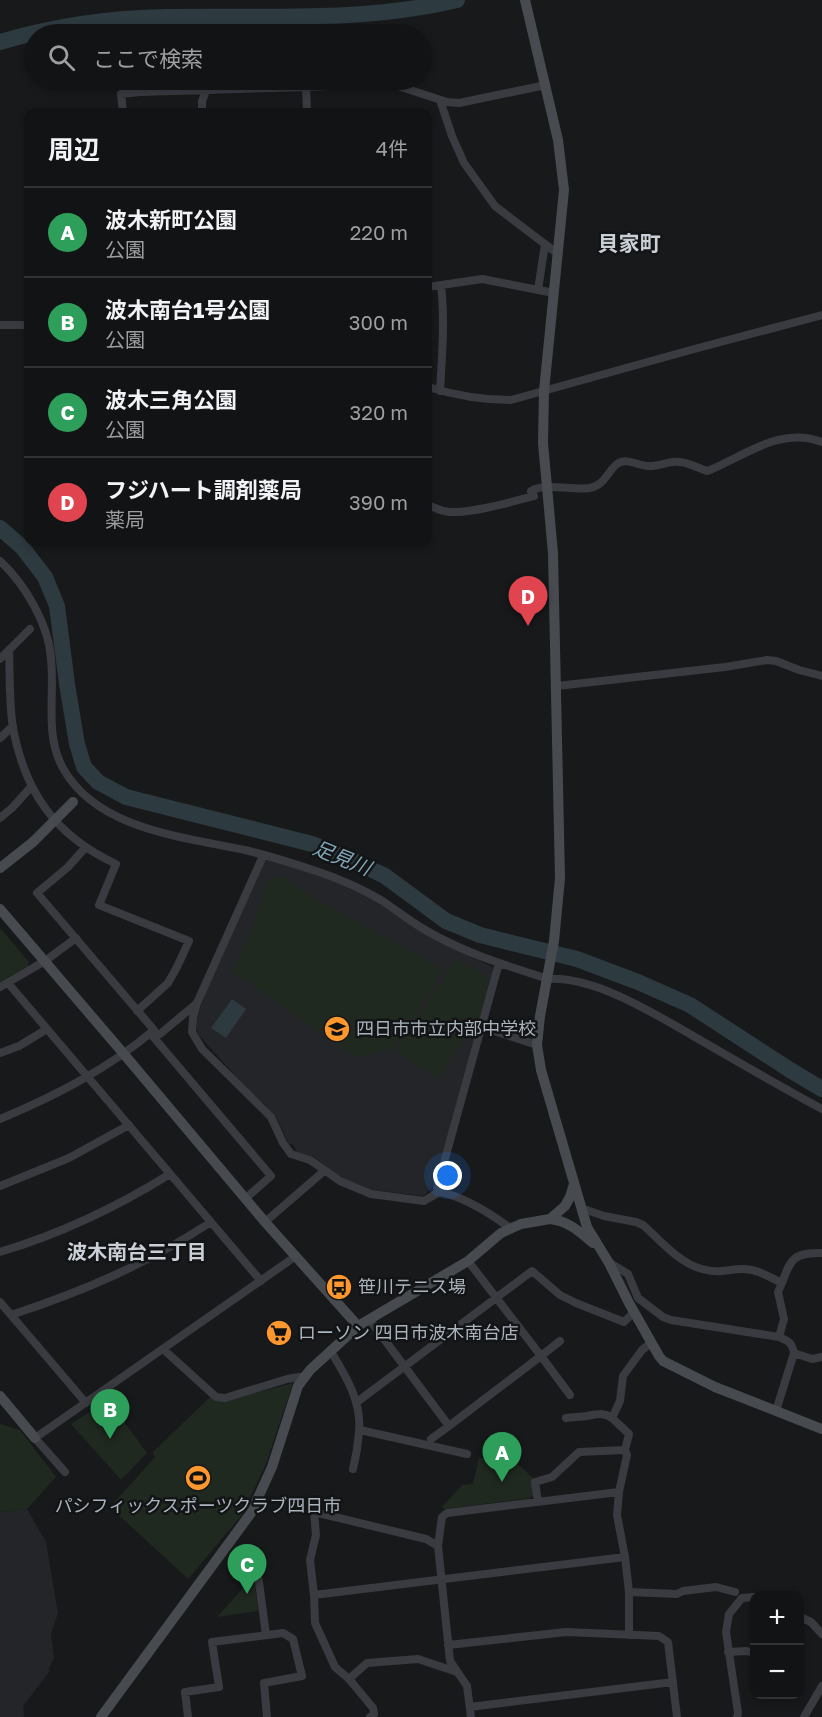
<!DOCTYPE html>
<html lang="ja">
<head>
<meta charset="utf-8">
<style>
  body { margin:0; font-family:"Golos Text","Noto Sans JP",sans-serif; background:#1f2022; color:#f1f3f6 }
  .controls { position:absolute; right:18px; bottom:18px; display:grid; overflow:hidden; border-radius:12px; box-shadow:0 3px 9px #0003 }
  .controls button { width:54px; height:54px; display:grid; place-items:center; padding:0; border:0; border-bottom:2px solid #313234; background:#121314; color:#f1f3f6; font:30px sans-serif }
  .you { position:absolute; left:448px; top:1176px; width:21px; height:21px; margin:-15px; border:4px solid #fff; border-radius:50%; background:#1a73e8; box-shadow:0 0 0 9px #1a73e833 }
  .badge { display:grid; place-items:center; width:39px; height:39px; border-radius:50%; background:#8c9099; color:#fff; font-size:20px; font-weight:700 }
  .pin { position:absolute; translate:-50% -50px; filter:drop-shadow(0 2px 3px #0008) }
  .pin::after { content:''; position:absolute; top:32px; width:21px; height:18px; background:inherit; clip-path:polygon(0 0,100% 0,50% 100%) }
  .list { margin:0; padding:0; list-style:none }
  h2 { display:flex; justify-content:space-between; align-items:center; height:78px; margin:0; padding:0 24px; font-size:26px }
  h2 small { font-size:20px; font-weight:400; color:#9c9ea0 }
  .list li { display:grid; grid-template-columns:39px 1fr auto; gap:18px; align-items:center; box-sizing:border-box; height:90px; padding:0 24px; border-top:2px solid #313234 }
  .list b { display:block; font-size:22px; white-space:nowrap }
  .list p { margin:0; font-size:20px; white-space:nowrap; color:#9c9ea0 }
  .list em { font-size:20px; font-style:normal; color:#9c9ea0 }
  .icon { flex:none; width:33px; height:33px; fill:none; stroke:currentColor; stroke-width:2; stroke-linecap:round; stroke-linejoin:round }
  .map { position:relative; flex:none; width:822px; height:1717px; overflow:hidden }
  .search { position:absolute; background:#121314; box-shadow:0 3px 9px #0003; left:24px; top:24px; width:408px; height:66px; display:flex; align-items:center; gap:15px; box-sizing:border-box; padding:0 21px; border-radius:33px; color:#9c9ea0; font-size:22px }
  .panel { position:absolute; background:#121314; box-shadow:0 3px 9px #0003; left:24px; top:108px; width:408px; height:438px; border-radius:12px }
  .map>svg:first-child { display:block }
</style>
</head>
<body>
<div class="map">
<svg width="822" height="1717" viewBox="0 0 822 1717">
  <rect width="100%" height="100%" fill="#18191b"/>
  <path fill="#242528" d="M 269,860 L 334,880 L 362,892 L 466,954 L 492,967 L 494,972 L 433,1187 L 423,1196 L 373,1190 L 343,1178 L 331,1171 L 314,1157 L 297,1152 L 293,1144 L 289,1144 L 276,1117 L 264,1104 L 249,1091 L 198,1034 L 196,1024 L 205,990 L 264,861 Z
    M 27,1509 L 46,1542 L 58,1613 L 51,1634 L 54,1658 L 49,1668 L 50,1671 L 23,1706 L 24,1717 L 0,1717 L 0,1513 L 1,1512 Z"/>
  <path fill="#202920" d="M 283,877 L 299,889 L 443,970 L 392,1050 L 355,1057 L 232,971 L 253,927 L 268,879 Z
    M 0,928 L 29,962 L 28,966 L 0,982 Z
    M 455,959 L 490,977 L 481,1013 L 437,1079 L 396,1051 Z
    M 293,1383 L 266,1464 L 242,1515 L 188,1579 L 110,1507 L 155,1457 L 153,1452 L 210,1397 L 216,1401 L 225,1401 Z
    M 108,1400 L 147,1453 L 121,1480 L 71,1424 Z
    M 0,1424 L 20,1430 L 56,1477 L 27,1509 L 1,1512 L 0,1513 Z
    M 509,1456 L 533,1478 L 533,1495 L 530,1498 L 444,1509 L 442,1507 L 462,1485 L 473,1484 L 479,1457 L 492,1464 Z
    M 254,1576 L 258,1611 L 217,1617 Z"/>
  <path fill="#2d3a40" d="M 232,999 L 246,1009 L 226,1038 L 211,1028 Z"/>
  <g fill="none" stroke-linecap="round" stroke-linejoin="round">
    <path stroke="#2d3a40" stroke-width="16" d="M 0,42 C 54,26 110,18 166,17 C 263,15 361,23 457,0
      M 0,528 L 22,547 L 45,577 L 57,606 L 67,684 L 77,744 L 84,767 L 98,782 L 126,797 L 312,844 L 358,863 L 385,876 L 446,921 L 480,935 L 577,959 L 638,982 L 690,1005 L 790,1070 L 822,1089"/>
    <path stroke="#393b40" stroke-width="8" d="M 306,87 L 307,112
      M 440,100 L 452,136 L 464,163 L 495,206 L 558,254
      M 123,112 L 121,94 L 140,92 L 306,87 L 353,85 L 376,82 L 392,84 L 447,102 L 459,103 L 546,85
      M 202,112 L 202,101 L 206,91
      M 428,287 L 482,279 L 554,293
      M 538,290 L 545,244
      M 0,325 L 28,325
      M 428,387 C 454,395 483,400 511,400 L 687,351 L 822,315
      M 440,391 C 442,356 445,320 441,285
      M 531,491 C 545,482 573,491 590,488 C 605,485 607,472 617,464 C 627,457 638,466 648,466 C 659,467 670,460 680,462 C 689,463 698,468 707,471 L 710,470 C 746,455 781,426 822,442
      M 428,505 C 435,508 442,512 450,512 C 473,513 511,502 534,496
      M 0,561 C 25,584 49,625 51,659 C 55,697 44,736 64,770 C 99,830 184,837 245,850 C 270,856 295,864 319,872 C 340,879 362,889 381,900 C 395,909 408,920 422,928 C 461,952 505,965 548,979 C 598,976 663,1019 707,1044 C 745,1066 783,1088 822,1109
      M 9,650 C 10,675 9,704 13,728 C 25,793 56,836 116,864 L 99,905 L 189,941 L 177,967 L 168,983 L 137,1011
      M 0,659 L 30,629
      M 557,686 L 725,667 L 767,660 L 776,661 L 799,670 L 822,676
      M 0,738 L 13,726
      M 0,818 L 12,808 L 31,787
      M 263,856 L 197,1003 L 193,1018 L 192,1032 L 202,1049 L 271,1117 L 283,1143 L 291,1154 L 310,1160 L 340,1181 L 371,1194 L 424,1201 L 439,1192 C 462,1196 491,1214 510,1228
      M 8,983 L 261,1281
      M 0,987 L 45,961 L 76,938
      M 482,1027 L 537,1045
      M 150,1033 L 271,1176 L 246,1198
      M 160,1034 L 196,1004
      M 0,1053 L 19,1046 L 47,1029
      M 0,1119 C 55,1096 108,1069 154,1030 L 37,893 L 68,867 L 85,848
      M 0,1186 L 69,1158 L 129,1125
      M 439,1192 L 437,1188 L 499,963
      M 581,1208 L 604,1216 L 636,1222 L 643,1225 C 660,1240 679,1263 702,1269 C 719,1274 727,1269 743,1269 C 757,1269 769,1277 782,1283 C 791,1257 795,1253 822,1253
      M 265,1222 L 324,1171
      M 0,1252 C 60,1234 117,1207 170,1174
      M 610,1263 L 628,1274 L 638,1298 L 663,1317 L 671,1320 L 779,1337 C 789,1341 792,1343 794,1353 L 776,1411
      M 0,1302 L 86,1403
      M 11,1315 C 84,1291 147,1264 211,1222
      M 369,1319 L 449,1426 L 541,1356 L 468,1261
      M 779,1337 L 784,1319 L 778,1292 L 782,1283
      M 560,1341 L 541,1356 L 570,1395
      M 163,1349 L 216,1397 L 225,1398 L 287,1379 L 305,1376
      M 330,1350 C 345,1375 362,1401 359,1432 C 358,1445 356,1457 353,1469
      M 794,1353 L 812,1359 L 822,1357
      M 357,1402 L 532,1271 L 560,1295 L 576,1303 L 624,1322 L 634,1312
      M 566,1418 C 573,1417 580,1417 587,1416 C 597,1414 603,1412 612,1418
      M 360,1430 L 467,1454
      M 431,1439 L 449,1426
      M 625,1450 L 629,1434 L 612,1418 L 620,1401 L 623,1376 L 642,1350 L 651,1343
      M 65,1472 L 35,1438 L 296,1256
      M 538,1502 L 535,1482 L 552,1477 L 579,1452 L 625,1450 L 627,1455 L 619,1492 L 617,1515 L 625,1557 L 629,1592 L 629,1635
      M 258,1575 L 266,1635
      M 629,1592 L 677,1594 L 683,1591 L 716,1587 L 735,1592
      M 314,1595 L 625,1557
      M 800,1617 L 811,1622 L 822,1634
      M 448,1645 L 566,1632 L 659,1636 L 668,1642 L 677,1717
      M 728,1652 L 747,1651 L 754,1653
      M 349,1679 L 367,1663 L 418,1659 L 457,1672
      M 470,1707 L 673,1682
      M 188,1717 L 185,1692 L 219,1687 L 212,1642 L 283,1633 L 293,1639 L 302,1676 L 264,1683 L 267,1717
      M 370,1717 L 374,1714 L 373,1708 L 349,1679 L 335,1667 L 315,1623 L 314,1595 L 310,1560 L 316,1535 L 314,1512 L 426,1539 L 438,1546
      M 471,1717 L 467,1686 L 450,1661 L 438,1546 L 442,1517 L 447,1513 L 619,1492
      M 737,1717 L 738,1713 L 726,1632 L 729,1614 L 742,1598 L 754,1597
      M 804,1717 L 822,1686"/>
    <path stroke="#474b50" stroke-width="10" d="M 525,0 L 558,140 L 564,190 L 544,391 L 543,443 L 553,553 L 560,878 L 554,941 L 540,1016 L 537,1045 L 541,1070 L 587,1227 L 609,1263 L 629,1303 L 659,1356 L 663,1361 L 715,1387 L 822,1429
      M 0,868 L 33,842 L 73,802
      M 0,909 L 123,1053 L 265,1222 L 358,1326
      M 550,1219 C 568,1221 579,1231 593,1243
      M 0,1396 L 35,1438
      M 101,1717 L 251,1513 L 272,1467 L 298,1386 L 310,1370 L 358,1326 L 468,1261 L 501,1233 L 521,1224 L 550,1219 L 565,1206 L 570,1197 L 574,1184"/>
  </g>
  <defs>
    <g id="school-disc" transform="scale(1.35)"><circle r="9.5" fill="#fd972e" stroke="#131416"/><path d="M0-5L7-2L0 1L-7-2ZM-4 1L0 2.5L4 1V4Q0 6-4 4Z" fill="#111"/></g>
    <g id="bus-disc" transform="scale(1.35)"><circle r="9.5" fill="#fd972e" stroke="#131416"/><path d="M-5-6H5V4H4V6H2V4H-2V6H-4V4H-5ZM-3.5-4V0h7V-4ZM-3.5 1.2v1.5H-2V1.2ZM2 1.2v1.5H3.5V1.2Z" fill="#111"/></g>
    <g id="supermarket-disc" transform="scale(1.35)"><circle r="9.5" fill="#fd972e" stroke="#131416"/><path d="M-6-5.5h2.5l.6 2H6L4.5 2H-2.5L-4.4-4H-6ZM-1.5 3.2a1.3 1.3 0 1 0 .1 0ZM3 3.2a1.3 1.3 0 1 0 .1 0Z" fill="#111"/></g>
    <g id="stadium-disc" transform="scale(1.35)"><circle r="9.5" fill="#fd972e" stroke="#131416"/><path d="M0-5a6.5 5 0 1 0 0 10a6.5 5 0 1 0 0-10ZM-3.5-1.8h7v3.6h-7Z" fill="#111"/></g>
  </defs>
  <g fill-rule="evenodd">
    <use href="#school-disc" x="337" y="1029"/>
    <use href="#bus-disc" x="339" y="1287"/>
    <use href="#supermarket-disc" x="279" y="1333"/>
    <use href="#stadium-disc" x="198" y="1478"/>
  </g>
  <g text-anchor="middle" stroke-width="5" stroke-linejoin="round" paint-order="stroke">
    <g font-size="18" fill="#aab2bb" stroke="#131416" text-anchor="start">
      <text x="356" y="1035">四日市市立内部中学校</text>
      <text x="358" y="1293">笹川テニス場</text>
      <text x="298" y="1339">ローソン 四日市波木南台店</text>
      <text x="198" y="1512" text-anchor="middle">パシフィックスポーツクラブ四日市</text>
    </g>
    <g font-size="20" font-style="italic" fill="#7fa6b8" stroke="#131416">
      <text transform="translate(342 858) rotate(22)" y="7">足見川</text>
    </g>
    <g font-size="20" font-weight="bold" fill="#cbd0d7" stroke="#131416">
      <text x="137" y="1259">波木南台三丁目</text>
    </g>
    <g font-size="21" font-weight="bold" fill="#cbd0d7" stroke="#131416">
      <text x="629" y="251">貝家町</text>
    </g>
  </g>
</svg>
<div class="controls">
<button>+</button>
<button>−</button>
</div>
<div class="you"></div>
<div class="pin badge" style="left:502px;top:1482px;background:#2e9e5b">A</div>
<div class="pin badge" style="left:110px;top:1439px;background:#2e9e5b">B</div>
<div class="pin badge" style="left:247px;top:1594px;background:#2e9e5b">C</div>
<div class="pin badge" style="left:528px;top:626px;background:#e0444e">D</div>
<div class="search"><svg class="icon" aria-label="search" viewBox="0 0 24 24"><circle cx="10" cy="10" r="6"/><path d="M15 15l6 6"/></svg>ここで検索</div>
<section class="panel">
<h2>周辺<small>4件</small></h2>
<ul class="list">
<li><span class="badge" style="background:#2e9e5b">A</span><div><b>波木新町公園</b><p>公園</p></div><em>220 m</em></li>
<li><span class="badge" style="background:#2e9e5b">B</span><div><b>波木南台1号公園</b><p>公園</p></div><em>300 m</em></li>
<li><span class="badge" style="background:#2e9e5b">C</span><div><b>波木三角公園</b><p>公園</p></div><em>320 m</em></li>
<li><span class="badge" style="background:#e0444e">D</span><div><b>フジハート調剤薬局</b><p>薬局</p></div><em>390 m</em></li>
</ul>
</section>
</div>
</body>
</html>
